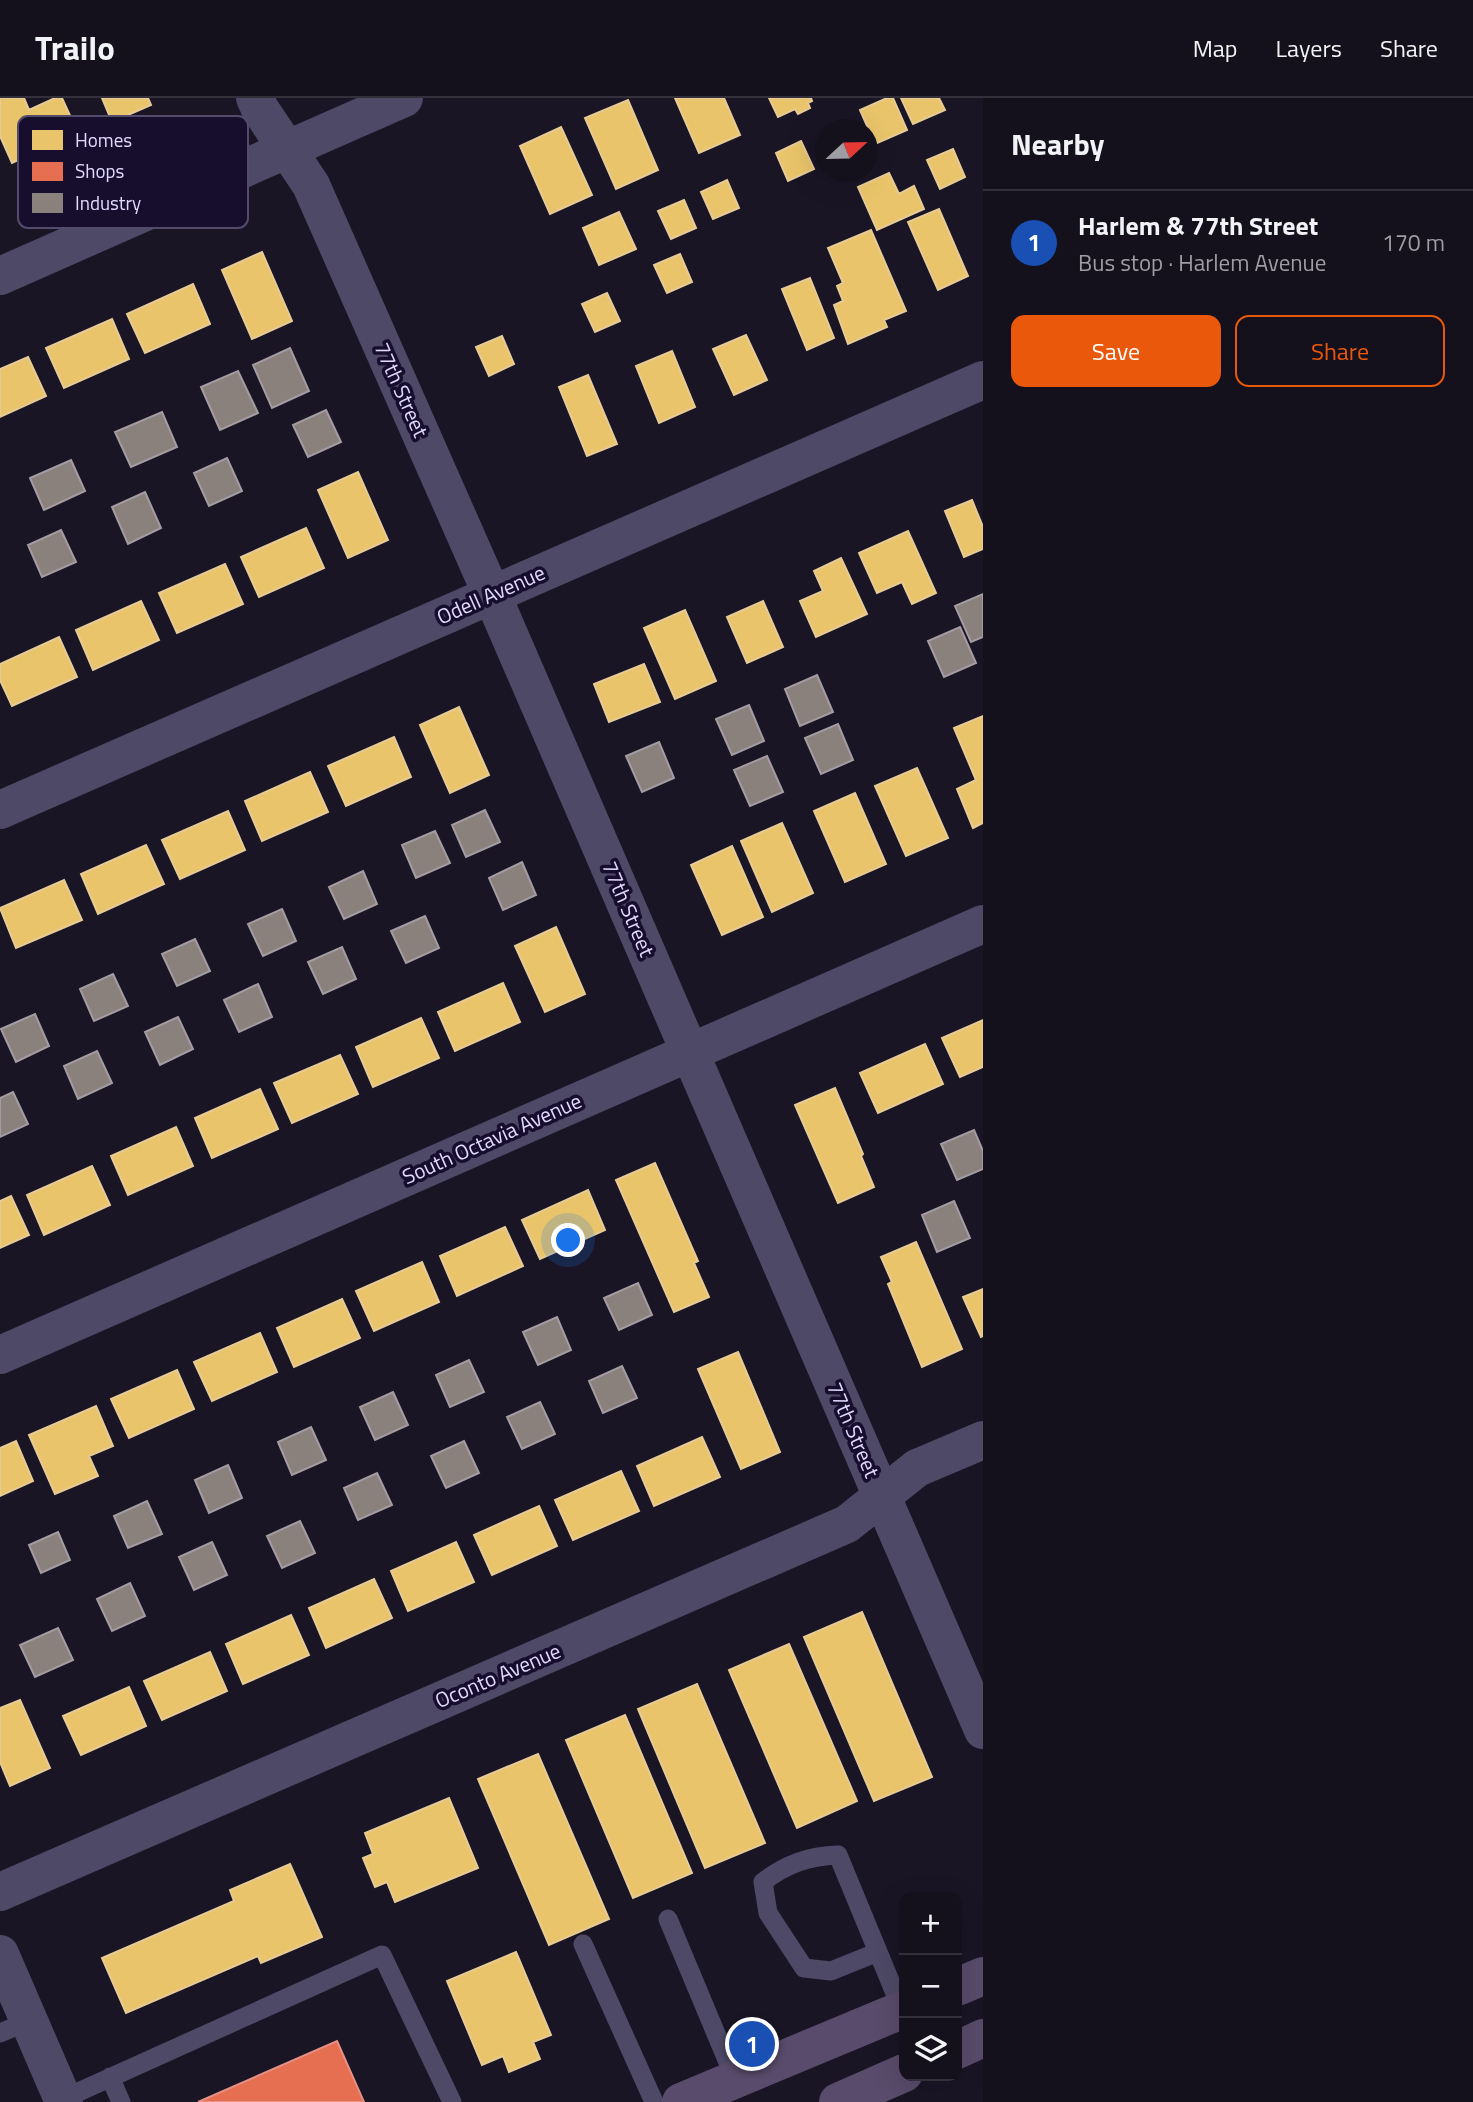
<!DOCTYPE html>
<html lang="en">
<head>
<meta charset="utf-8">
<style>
  body { margin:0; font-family:"Titillium Web",sans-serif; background:#211e29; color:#f1f3f6 }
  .controls { position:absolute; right:21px; bottom:21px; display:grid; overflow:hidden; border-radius:14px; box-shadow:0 7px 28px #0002 }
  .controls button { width:63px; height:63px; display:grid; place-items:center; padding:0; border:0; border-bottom:2px solid #33303b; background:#14101c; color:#f1f3f6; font:35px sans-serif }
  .compass { position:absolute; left:815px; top:21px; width:63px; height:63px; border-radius:50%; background:#14101c; box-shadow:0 7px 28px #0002; rotate:68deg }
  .you { position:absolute; left:569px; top:1143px; width:24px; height:24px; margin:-18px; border:5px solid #fff; border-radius:50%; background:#1a73e8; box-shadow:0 0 0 10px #1a73e833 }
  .badge { display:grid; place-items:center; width:46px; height:46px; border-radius:50%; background:#ea580c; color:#fff; font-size:23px; font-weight:700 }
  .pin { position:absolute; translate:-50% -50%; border:4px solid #fff; box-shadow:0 2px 7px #0006 }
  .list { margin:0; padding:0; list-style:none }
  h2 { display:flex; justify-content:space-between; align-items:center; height:91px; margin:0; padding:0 28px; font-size:30px }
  h2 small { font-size:23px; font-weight:400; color:#9d9da3 }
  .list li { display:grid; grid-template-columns:46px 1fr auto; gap:21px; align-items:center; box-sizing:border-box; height:105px; padding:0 28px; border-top:2px solid #33303b }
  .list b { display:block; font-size:26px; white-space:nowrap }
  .list p { margin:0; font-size:23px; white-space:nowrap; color:#9d9da3 }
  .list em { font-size:23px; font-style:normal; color:#9d9da3 }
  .actions { display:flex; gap:14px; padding:21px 28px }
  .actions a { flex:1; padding:16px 0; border:2px solid #ea580c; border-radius:14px; text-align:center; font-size:24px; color:#ea580c }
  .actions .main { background:#ea580c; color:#fff }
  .icon { flex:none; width:38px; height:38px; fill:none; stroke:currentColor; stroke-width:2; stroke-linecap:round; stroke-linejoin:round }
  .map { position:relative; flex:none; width:983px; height:2004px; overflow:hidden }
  header { display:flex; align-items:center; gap:42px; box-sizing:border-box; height:98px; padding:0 35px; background:#14101c; border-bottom:2px solid #33303b }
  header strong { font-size:33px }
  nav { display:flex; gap:38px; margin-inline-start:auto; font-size:24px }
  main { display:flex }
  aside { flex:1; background:#14101c }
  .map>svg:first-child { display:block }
</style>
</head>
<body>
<header>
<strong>Trailo</strong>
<nav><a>Map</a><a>Layers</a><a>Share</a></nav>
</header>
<main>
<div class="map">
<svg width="983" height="2004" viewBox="0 0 983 2004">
  <rect width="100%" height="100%" fill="#1a1525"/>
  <path fill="#e9c46a" stroke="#e7cb97" stroke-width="2" d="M 0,0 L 24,0 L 29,12 L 55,0 L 62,0 L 78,35 L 12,65 L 0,38 Z
    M 102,0 L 148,0 L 151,7 L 112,24 Z
    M 675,0 L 724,0 L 740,37 L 699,55 Z
    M 769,0 L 811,0 L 812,3 L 808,5 L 810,10 L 798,16 L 795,11 L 778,19 Z
    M 887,0 L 893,0 L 907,32 L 875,46 L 860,12 Z
    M 901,0 L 939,0 L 945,12 L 913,26 Z
    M 628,2 L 658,72 L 616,91 L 585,20 Z
    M 561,29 L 592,97 L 550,116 L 520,48 Z
    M 801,43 L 814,71 L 788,83 L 776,55 Z
    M 953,51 L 965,79 L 940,91 L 927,62 Z
    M 889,75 L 899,96 L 914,88 L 924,111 L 877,132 L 858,89 Z
    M 727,82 L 739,110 L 713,121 L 701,94 Z
    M 684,102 L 696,130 L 671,141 L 658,113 Z
    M 939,111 L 968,178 L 938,192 L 908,124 Z
    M 619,114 L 636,151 L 599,167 L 583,130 Z
    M 871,132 L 906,213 L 884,222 L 887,229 L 848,246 L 834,207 L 843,203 L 837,188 L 843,185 L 828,150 Z
    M 262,154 L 292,223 L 252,241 L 222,172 Z
    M 680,156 L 692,184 L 667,195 L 654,167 Z
    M 810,180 L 834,240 L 807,252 L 782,191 Z
    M 193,186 L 210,226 L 145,255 L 127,216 Z
    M 607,195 L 620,223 L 595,234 L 582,206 Z
    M 112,221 L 129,261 L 64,290 L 46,250 Z
    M 746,237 L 767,282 L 734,297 L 713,251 Z
    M 502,238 L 514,266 L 489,278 L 476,249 Z
    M 672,253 L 695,309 L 659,325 L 636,268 Z
    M 28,259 L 46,298 L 0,319 L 0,271 Z
    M 588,277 L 617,346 L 587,358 L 559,289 Z
    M 358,374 L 388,442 L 348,460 L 318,392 Z
    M 972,402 L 983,429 L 983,451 L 964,459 L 945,413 Z
    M 306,430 L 324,470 L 259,499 L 241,459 Z
    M 908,433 L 936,495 L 912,506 L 902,484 L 877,495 L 859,455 Z
    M 841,460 L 867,516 L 816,539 L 800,503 L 823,493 L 814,473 Z
    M 225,466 L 243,506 L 177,535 L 159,495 Z
    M 141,503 L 159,542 L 93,572 L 76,532 Z
    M 763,503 L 783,549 L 747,565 L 727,519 Z
    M 685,512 L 716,583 L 675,601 L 644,530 Z
    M 59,539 L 77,579 L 12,608 L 0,582 L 0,566 Z
    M 644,566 L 660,604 L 609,624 L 594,586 Z
    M 459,609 L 489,677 L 450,695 L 420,627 Z
    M 983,618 L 983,725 L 973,730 L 957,691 L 976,682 L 954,630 Z
    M 394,639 L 411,679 L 346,708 L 328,668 Z
    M 917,670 L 948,740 L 906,758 L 875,688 Z
    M 310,674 L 328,714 L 262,743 L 245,703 Z
    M 855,695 L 886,766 L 845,784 L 814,713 Z
    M 228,713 L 245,752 L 180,781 L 162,742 Z
    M 782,725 L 813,795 L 772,814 L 741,743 Z
    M 146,747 L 164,786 L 98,816 L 81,776 Z
    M 732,748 L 763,819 L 722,837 L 691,767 Z
    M 64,782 L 82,822 L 16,850 L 0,810 Z
    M 556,829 L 585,896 L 545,914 L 515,848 Z
    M 503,885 L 520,924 L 455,953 L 438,914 Z
    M 421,920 L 439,960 L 373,989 L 356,949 Z
    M 983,922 L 983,969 L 960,979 L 942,940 Z
    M 925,946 L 943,986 L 878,1015 L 860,975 Z
    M 340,957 L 358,996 L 292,1025 L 274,985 Z
    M 835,990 L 863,1056 L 861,1058 L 874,1089 L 838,1105 L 795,1007 Z
    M 260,991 L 278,1031 L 212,1060 L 195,1020 Z
    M 176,1029 L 193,1068 L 128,1097 L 111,1058 Z
    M 655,1065 L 698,1163 L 694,1165 L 709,1199 L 674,1214 L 616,1082 Z
    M 92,1068 L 110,1107 L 44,1137 L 27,1097 Z
    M 588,1092 L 605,1132 L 540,1161 L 522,1122 Z
    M 11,1098 L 29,1137 L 0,1150 L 0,1103 Z
    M 505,1129 L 523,1168 L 457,1198 L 440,1158 Z
    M 916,1144 L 962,1251 L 922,1269 L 888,1186 L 892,1184 L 881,1159 Z
    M 422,1164 L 439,1204 L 374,1233 L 356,1193 Z
    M 983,1191 L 983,1238 L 981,1239 L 963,1199 Z
    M 342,1201 L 360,1240 L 294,1269 L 277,1230 Z
    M 260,1235 L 277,1274 L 212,1303 L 194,1264 Z
    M 738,1254 L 780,1354 L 741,1371 L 698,1271 Z
    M 177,1272 L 194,1311 L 129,1340 L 111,1301 Z
    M 96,1308 L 113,1348 L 89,1358 L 98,1378 L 55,1396 L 29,1337 Z
    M 702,1339 L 720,1379 L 654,1408 L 637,1368 Z
    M 16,1343 L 33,1383 L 0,1398 L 0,1350 Z
    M 621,1373 L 639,1413 L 573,1442 L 555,1402 Z
    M 539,1408 L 557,1448 L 492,1477 L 474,1437 Z
    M 456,1444 L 474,1484 L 408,1513 L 391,1473 Z
    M 374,1481 L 392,1520 L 326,1550 L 309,1510 Z
    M 862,1514 L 932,1679 L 874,1703 L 804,1539 Z
    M 291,1517 L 309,1557 L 243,1586 L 226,1546 Z
    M 789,1546 L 857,1703 L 797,1730 L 729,1572 Z
    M 210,1554 L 227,1593 L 162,1622 L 144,1583 Z
    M 697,1586 L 765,1745 L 705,1770 L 638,1611 Z
    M 129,1589 L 146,1628 L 81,1657 L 63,1618 Z
    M 20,1602 L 50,1670 L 10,1688 L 0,1664 L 0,1610 Z
    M 625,1617 L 692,1775 L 633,1800 L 566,1642 Z
    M 538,1656 L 609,1821 L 549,1847 L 478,1681 Z
    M 449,1700 L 478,1770 L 395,1804 L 387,1784 L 375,1789 L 363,1760 L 373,1756 L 365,1735 Z
    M 290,1766 L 322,1839 L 261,1865 L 258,1858 L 126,1915 L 102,1860 L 234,1803 L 230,1792 Z
    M 516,1854 L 551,1937 L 533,1944 L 540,1961 L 509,1974 L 503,1958 L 482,1967 L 447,1883 Z"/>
  <path fill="#e76f51" stroke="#e58f85" stroke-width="2" d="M 337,1943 L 364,2004 L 198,2004 Z"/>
  <path fill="#8a817c" stroke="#a49ca3" stroke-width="2" d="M 290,250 L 309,293 L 272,310 L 253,267 Z
    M 238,273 L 258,315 L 220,332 L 201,289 Z
    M 326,312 L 341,344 L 308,359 L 293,327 Z
    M 162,314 L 177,349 L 131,369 L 115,334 Z
    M 227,360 L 242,393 L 209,408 L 194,375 Z
    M 71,362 L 85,393 L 44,412 L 30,380 Z
    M 145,394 L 161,430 L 128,446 L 112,409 Z
    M 61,432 L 76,464 L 42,479 L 28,447 Z
    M 983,496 L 983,539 L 971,544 L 955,508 Z
    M 960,529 L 976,565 L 944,579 L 928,543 Z
    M 817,577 L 833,614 L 800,628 L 785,591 Z
    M 749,607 L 764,643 L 732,657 L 716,621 Z
    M 838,626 L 853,662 L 821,676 L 805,640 Z
    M 659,644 L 674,680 L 642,694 L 626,658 Z
    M 767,658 L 783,694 L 750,708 L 734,672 Z
    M 485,712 L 500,744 L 466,759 L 452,727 Z
    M 435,733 L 450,765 L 416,780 L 402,747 Z
    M 522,764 L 536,797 L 503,812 L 489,780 Z
    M 363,773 L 377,806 L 344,821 L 329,789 Z
    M 282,811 L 296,843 L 263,858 L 248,826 Z
    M 425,818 L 439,850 L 406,865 L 391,833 Z
    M 195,841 L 210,873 L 177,888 L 162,856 Z
    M 342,849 L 356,881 L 323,896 L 308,864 Z
    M 113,876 L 128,908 L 94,923 L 80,891 Z
    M 258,886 L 272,919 L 239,934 L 224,902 Z
    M 35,916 L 49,948 L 16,964 L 1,931 Z
    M 178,919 L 193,951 L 160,967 L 145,934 Z
    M 97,953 L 112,985 L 78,1001 L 64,968 Z
    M 13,994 L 28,1026 L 0,1039 L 0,1000 Z
    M 974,1032 L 983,1053 L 983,1071 L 957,1082 L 941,1046 Z
    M 954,1103 L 970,1140 L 937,1154 L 922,1117 Z
    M 638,1185 L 652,1217 L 619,1232 L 604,1200 Z
    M 557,1219 L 571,1252 L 538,1267 L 523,1234 Z
    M 469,1262 L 484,1294 L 450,1309 L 436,1277 Z
    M 622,1268 L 637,1300 L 603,1315 L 589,1283 Z
    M 393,1294 L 408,1327 L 375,1342 L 360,1309 Z
    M 540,1304 L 555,1336 L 522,1351 L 507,1319 Z
    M 311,1329 L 326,1362 L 292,1377 L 278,1344 Z
    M 464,1343 L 479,1375 L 446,1390 L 431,1358 Z
    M 228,1367 L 242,1400 L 209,1415 L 195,1382 Z
    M 377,1375 L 392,1407 L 358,1422 L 344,1390 Z
    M 147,1403 L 162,1436 L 128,1450 L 114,1418 Z
    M 300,1423 L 315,1455 L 282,1470 L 267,1438 Z
    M 58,1434 L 70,1462 L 41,1475 L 29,1447 Z
    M 212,1444 L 227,1477 L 194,1492 L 179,1459 Z
    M 130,1485 L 145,1518 L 112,1533 L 97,1501 Z
    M 58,1530 L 73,1562 L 35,1579 L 20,1547 Z"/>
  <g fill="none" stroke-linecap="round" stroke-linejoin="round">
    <path stroke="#4d4966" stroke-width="19" d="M 668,1821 L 735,1981
      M 583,1846 L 654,2004
      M 878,1854 L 831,1873 L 804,1870 L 768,1815 L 763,1784 C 786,1766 809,1758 838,1757 L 902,1912
      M 0,1935 L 29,1923
      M 110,1979 L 121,2004
      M 63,2001 L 382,1857 L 452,2004"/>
    <path stroke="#4d4966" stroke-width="38" d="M 255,0 L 260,11 L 311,87 L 492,497 L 983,1632
      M 0,178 L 404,0
      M 0,712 L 983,282
      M 0,1257 L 983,826
      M 0,1794 L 847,1426 L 917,1370 L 983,1342
      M 0,1856 L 64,2004"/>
    <path stroke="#584b6b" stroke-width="38" d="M 957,1889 L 983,1878
      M 957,1952 L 983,1940
      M 681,2004 L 904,1911
      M 838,2004 L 904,1975"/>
  </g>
  <g text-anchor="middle" stroke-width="7" stroke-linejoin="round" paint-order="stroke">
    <g font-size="21" fill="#e1daff" stroke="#160e2c">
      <text transform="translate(401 292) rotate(66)" y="7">77th Street</text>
      <text transform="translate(491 497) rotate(-24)" y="7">Odell Avenue</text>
      <text transform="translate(628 811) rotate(67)" y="7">77th Street</text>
      <text transform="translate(492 1041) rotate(-24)" y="7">South Octavia Avenue</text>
      <text transform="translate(853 1332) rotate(67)" y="7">77th Street</text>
      <text transform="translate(498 1578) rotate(-23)" y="7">Oconto Avenue</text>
    </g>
  </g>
  <rect x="18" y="18" width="230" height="112" rx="10" fill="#160e2c" stroke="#534b6b" stroke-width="2"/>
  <rect x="32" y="32" width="31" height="20" fill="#e9c46a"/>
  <rect x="32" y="64" width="31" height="19" fill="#e76f51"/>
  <rect x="32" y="95" width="31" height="20" fill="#8a817c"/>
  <g font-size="19" fill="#e1daff">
    <text x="75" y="49">Homes</text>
    <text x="75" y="80">Shops</text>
    <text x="75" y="112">Industry</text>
  </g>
</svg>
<div class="controls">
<button>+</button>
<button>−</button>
<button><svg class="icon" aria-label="layers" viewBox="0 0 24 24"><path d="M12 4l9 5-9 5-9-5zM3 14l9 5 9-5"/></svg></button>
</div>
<svg class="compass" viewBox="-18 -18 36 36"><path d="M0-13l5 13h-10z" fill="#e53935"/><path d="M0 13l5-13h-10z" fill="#9d9da3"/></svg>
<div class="you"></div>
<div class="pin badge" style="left:752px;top:1946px;background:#1a4fb4">1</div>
</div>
<aside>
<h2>Nearby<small></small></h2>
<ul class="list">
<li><span class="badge" style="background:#1a4fb4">1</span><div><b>Harlem &amp; 77th Street</b><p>Bus stop · Harlem Avenue</p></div><em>170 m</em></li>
</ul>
<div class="actions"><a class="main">Save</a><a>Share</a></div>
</aside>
</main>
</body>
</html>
